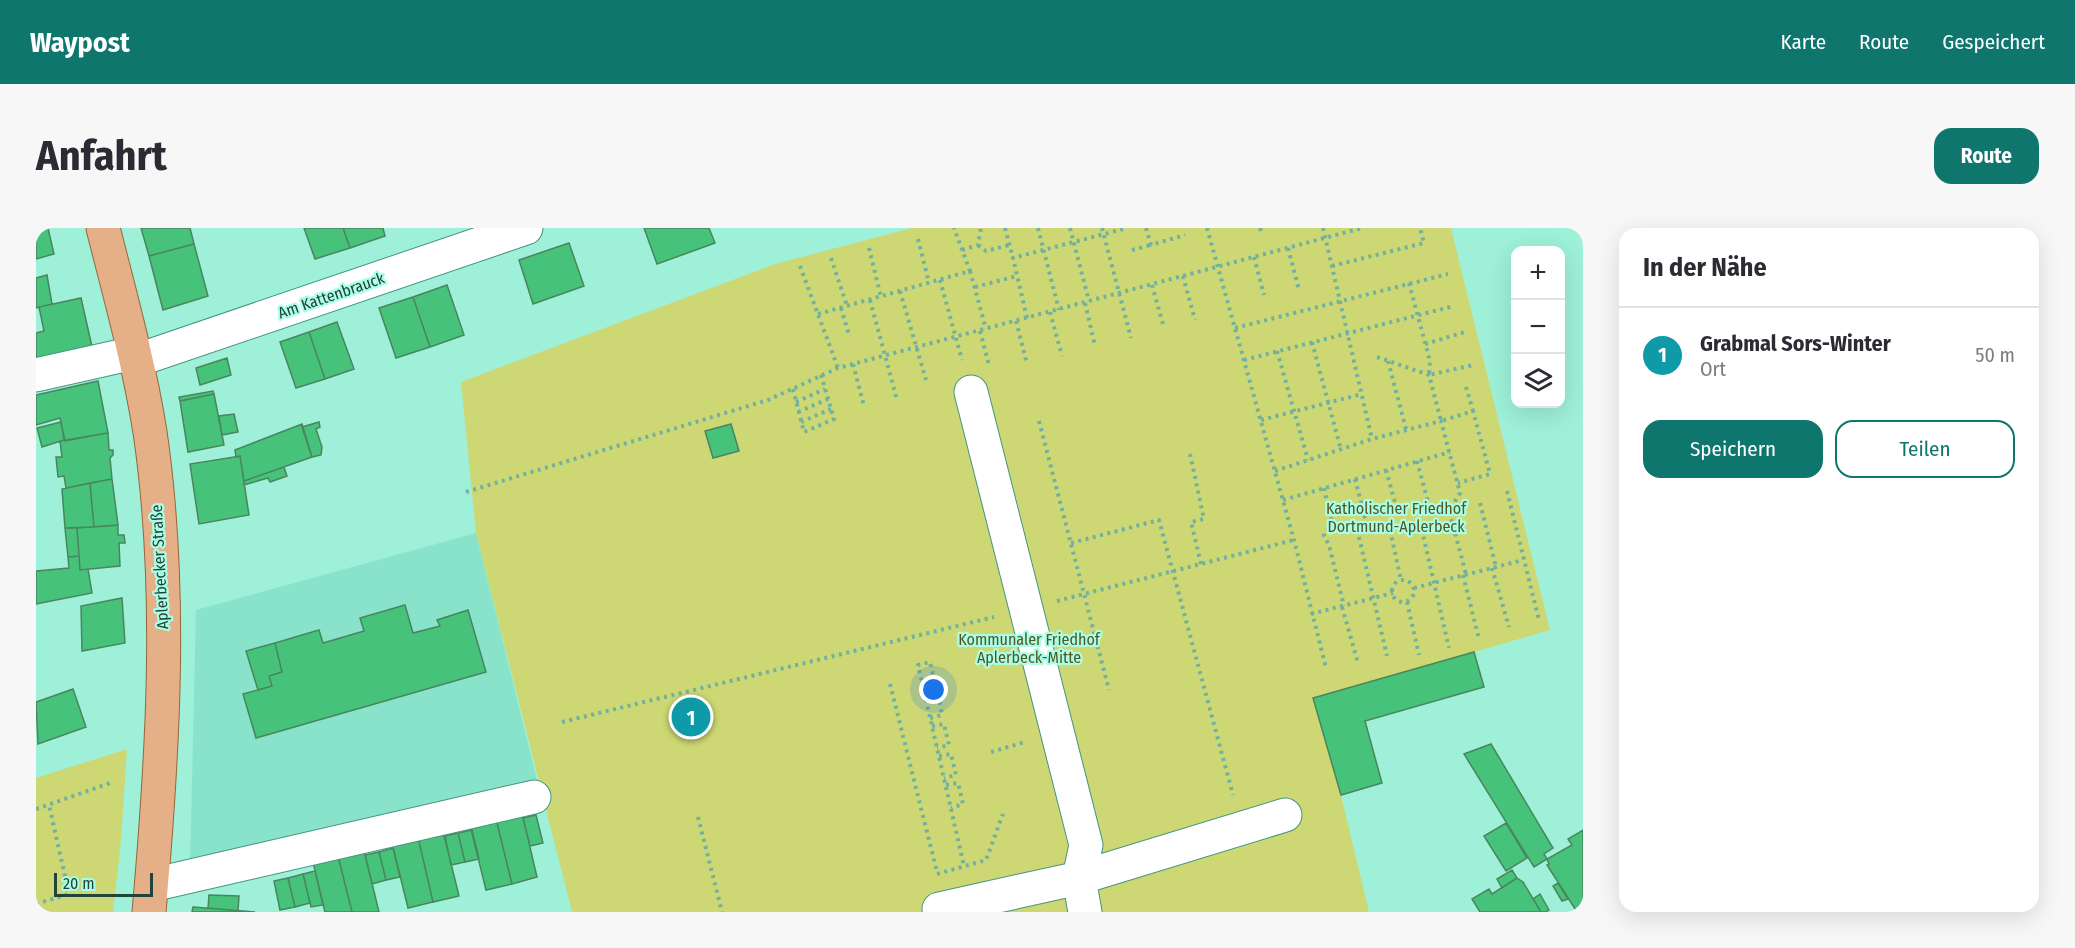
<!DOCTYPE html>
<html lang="de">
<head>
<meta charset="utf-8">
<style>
  body { margin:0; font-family:"Fira Sans Condensed",sans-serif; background:#f7f7f7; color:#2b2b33 }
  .controls { position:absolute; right:18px; top:18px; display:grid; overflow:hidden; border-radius:12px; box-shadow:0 6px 24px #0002 }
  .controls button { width:54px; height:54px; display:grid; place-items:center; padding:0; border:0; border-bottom:2px solid #e1e1e2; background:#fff; color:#2b2b33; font:30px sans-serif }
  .scale { position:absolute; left:18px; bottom:15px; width:99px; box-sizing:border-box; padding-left:6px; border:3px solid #21433a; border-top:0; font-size:16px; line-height:21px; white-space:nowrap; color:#21433a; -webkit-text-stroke:4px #abfee6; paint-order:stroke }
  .you { position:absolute; left:898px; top:462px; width:21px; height:21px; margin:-15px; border:4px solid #fff; border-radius:50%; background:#1a73e8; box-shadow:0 0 0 9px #1a73e833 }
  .badge { display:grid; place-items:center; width:39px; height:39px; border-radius:50%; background:#0f766e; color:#fff; font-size:20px; font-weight:700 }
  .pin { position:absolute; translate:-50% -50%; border:3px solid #fff; box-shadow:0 2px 6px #0006 }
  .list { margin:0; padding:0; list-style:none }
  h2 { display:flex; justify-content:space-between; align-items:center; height:78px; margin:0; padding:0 24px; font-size:26px }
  h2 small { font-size:20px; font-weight:400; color:#7c7c81 }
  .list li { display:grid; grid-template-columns:39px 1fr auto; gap:18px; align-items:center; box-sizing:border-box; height:96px; padding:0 24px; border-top:2px solid #e1e1e2 }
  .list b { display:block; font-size:22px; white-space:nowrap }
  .list p { margin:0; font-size:20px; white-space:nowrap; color:#7c7c81 }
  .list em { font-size:20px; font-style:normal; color:#7c7c81 }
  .actions { display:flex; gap:12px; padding:18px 24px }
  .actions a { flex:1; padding:14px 0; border:2px solid #0f766e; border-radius:18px; text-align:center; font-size:21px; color:#0f766e }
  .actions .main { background:#0f766e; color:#fff }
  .icon { flex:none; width:33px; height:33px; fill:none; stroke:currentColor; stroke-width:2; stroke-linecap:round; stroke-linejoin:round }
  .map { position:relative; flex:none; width:1547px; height:684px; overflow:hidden; border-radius:18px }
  header { display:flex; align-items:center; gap:36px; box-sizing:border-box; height:84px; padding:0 30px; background:#0f766e; color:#fff }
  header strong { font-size:28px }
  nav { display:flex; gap:33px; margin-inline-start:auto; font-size:21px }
  .intro { display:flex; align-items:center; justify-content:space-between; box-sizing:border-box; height:144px; padding:0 36px }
  h1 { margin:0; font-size:42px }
  .button { padding:15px 27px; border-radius:18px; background:#0f766e; color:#fff; font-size:21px; font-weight:700 }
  main { display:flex; gap:36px; padding:0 36px }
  aside { flex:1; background:#fff; border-radius:18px; box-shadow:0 6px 24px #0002 }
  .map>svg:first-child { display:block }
</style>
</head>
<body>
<header>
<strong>Waypost</strong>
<nav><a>Karte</a><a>Route</a><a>Gespeichert</a></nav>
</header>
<div class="intro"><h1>Anfahrt</h1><a class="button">Route</a></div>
<main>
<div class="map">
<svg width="1547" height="684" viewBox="0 0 1547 684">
  <rect width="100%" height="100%" fill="#9ef0d9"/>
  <path fill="#89e3cb" d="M 440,305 L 502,556 L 154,637 L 160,382 Z"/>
  <path fill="#cdd874" d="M 876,0 L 1415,0 L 1514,402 L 1278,470 L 1305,567 L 1333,684 L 536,684 L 440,305 L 425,154 L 739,36 Z
    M 91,521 L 85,612 L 77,684 L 0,684 L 0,550 Z"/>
  <path fill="#47c27a" stroke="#49855e" stroke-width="1.5" d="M 0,0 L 12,0 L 18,26 L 0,31 Z
    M 105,0 L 154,0 L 158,16 L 113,28 Z
    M 268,0 L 307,0 L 314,20 L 279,31 Z
    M 307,0 L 347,0 L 349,8 L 314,20 Z
    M 608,0 L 673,0 L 679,15 L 621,36 Z
    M 533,15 L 548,58 L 497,76 L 483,32 Z
    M 158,16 L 172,68 L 127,82 L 113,28 Z
    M 11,47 L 16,76 L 0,80 L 0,50 Z
    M 411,57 L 428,107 L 394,119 L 377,69 Z
    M 377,69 L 394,119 L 360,130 L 343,80 Z
    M 45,70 L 57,123 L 0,135 L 0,105 L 8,103 L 3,79 Z
    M 301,94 L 318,141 L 289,151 L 273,104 Z
    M 273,104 L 289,151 L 260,160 L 244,114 Z
    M 191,130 L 195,147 L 164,157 L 160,140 Z
    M 62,153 L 72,205 L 29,213 L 24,190 L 0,197 L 0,167 Z
    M 177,163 L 178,166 L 144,173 L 143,169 Z
    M 178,166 L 188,217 L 152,224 L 144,173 Z
    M 198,186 L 202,204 L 186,207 L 183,188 Z
    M 25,194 L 28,212 L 6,219 L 1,200 Z
    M 283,194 L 284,199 L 280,201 L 286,219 L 285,227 L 276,229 L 266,199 Z
    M 266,196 L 276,229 L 208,253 L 204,228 L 200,229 L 199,222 Z
    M 695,196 L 703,223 L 677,230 L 669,203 Z
    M 72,205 L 73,222 L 77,222 L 77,227 L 74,230 L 76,251 L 30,260 L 28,248 L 22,249 L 20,229 L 26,229 L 24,213 Z
    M 204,228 L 213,287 L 163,296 L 154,236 Z
    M 248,239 L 251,248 L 234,254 L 232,250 L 208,257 L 208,253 Z
    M 76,251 L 82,297 L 58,299 L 54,255 Z
    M 54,255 L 58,299 L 29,300 L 26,261 Z
    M 82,297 L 82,307 L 88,307 L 89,315 L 83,315 L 84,338 L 44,342 L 41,300 Z
    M 29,300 L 41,300 L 43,328 L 32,329 Z
    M 43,328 L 44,342 L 52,341 L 56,365 L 0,376 L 0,343 L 33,340 L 32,329 Z
    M 86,370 L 89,415 L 46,423 L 45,378 Z
    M 369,377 L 377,405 L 404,398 L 401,392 L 432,382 L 450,444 L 220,510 L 207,466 L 236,458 L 233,448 L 246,444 L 239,415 L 283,402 L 287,415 L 328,403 L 324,390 Z
    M 239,415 L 246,444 L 233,448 L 236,458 L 222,462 L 210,423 Z
    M 1438,424 L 1448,459 L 1329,493 L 1346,555 L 1305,567 L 1277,470 Z
    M 37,461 L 50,499 L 2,516 L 0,474 Z
    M 1455,516 L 1517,620 L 1508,626 L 1511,631 L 1498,639 L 1428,526 Z
    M 486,585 L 501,649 L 476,656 L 460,591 Z
    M 500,587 L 507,615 L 494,618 L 487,590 Z
    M 460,591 L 476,656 L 450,662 L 434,597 Z
    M 1470,595 L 1491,630 L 1470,643 L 1448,608 Z
    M 436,602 L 443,631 L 429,634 L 422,605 Z
    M 1547,602 L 1547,681 L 1541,684 L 1511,637 L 1513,636 L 1511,631 L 1536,617 L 1532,611 Z
    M 407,603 L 423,668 L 397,674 L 382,609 Z
    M 422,605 L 429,634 L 415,637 L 409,608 Z
    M 382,609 L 397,674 L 372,680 L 356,615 Z
    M 357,620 L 364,649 L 350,652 L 343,624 Z
    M 328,622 L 343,684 L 316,684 L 302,628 Z
    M 343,624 L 350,652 L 336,656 L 329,627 Z
    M 302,628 L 316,684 L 289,684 L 277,634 Z
    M 1476,642 L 1481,650 L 1466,660 L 1461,651 Z
    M 279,643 L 287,677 L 275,679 L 267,646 Z
    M 267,646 L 274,675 L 259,679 L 252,650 Z
    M 252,650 L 259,679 L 244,682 L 238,653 Z
    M 1481,650 L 1487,654 L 1505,684 L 1444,684 L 1436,671 L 1453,661 L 1456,666 Z
    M 1522,655 L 1532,671 L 1526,673 L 1517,658 Z
    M 1504,666 L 1513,682 L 1510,684 L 1505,684 L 1497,671 Z
    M 173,667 L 203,668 L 202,683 L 172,680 Z
    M 157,679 L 219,684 L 156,684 Z"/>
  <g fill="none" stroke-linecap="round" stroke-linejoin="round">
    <g stroke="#429580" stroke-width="35">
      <path id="minor" d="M 99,133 L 490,0
        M 0,147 L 98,125
        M 935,164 L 1050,617 L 1043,650 L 1049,684
        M 116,657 L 498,569
        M 904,684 L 903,681 L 1043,650 L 1249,587"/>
    </g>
    <g stroke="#956738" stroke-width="35">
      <path id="major" d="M 67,0 C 84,67 103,135 114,204 C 137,361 127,526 113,684"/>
    </g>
    <path stroke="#71b19f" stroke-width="4" stroke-dasharray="3 4.5" stroke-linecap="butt" d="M 969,0 L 977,30
      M 1002,0 L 1023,82
      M 1034,0 L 1053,73
      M 1066,0 L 1095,110
      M 1110,0 L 1115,17 L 1149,7
      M 1171,0 L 1258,312 L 1290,440
      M 1224,0 L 1225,3
      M 1287,0 L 1336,211
      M 882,11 L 893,55
      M 942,17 L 950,23 L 973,17
      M 833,20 L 845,69
      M 1252,20 L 1263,62
      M 926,22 L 942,17 L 945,0
      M 1096,22 L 1115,17
      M 1218,29 L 1228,67
      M 795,30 L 811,78
      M 764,38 L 802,140
      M 1296,38 L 1388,15 L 1384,0
      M 934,43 L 950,101
      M 1147,48 L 1159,92
      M 904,52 L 926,132
      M 1373,55 L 1394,133 L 1393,147 L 1437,137
      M 1116,57 L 1128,100
      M 939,59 L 981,48
      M 864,63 L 890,152
      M 834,72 L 861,172
      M 1049,75 L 1059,118
      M 805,80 L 813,107
      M 1014,84 L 1026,128
      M 782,86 L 934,43 L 918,0
      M 991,90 L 977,30 L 1091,0
      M 980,93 L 991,136
      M 1199,100 L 1412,46
      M 944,103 L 953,137
      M 1276,114 L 1305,222
      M 1389,116 L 1429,104
      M 1241,123 L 1272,232
      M 1341,129 L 1393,147 L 1405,193 L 1437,183 L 1454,246 L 1422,255
      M 1208,132 L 1418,78
      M 1352,133 L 1370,201
      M 817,136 L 828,178
      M 1430,159 L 1437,183
      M 757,161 L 768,204 L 798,191 L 785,147
      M 760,174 L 789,161
      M 762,184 L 792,171
      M 1225,192 L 1326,166
      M 1003,193 L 1073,462
      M 765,194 L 795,181
      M 1154,226 L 1168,291 L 1155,294 L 1165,336
      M 1381,233 L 1392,274
      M 1350,242 L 1362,285
      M 1239,243 L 1336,211 L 1405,193 L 1424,265 L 1413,283 L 1430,346
      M 1319,251 L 1330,294
      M 1288,260 L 1297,300 L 1288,304 L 1288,308 L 1293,317 L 1308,378
      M 1471,263 L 1503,392
      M 430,264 L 732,172 L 802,140 L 1326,0
      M 1247,272 L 1414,224
      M 1444,275 L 1460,339
      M 1384,294 L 1413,420
      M 1354,302 L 1365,352
      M 1323,309 L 1351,428
      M 1035,315 L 1123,292 L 1197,567
      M 1456,340 L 1473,399
      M 1427,347 L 1443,411
      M1356 363a11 11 0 1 1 22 0a11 11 0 1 1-22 0Z
      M 1378,360 L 1487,332
      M 1021,373 L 1258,312
      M 1371,374 L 1383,427
      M 1306,379 L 1322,435
      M 1275,386 L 1357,365
      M 854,456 L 901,644
      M 887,459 L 899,456 L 894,434 L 882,437 L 928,638
      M 889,468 L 902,465 L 906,487 L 894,490
      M 526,494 L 958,389
      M 896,498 L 908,496 L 913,517 L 901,520
      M 955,524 L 989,514
      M 903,528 L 915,526 L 920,547 L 908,550
      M 910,557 L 922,555 L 927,576 L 915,580
      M 0,581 L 77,554
      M 662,589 L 686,684
      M 901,646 L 950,632 L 967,586
      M 0,676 L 33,666 L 13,577
      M 0,680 L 1,684"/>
    <use href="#minor" stroke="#fff" stroke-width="33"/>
    <use href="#major" stroke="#e5af87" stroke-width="33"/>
  </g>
  <g text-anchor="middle" stroke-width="4.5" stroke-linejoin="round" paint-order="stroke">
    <g font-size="16" fill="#21433a" stroke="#abfee6">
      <text transform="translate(295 67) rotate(-19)" y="6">Am Kattenbrauck</text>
      <text transform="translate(123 339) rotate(-93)" y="6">Aplerbecker Straße</text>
    </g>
    <g font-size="16" fill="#515724" stroke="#abfee6">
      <text x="1360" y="286">Katholischer Friedhof<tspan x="1360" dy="18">Dortmund-Aplerbeck</tspan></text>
      <text x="993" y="417">Kommunaler Friedhof<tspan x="993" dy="18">Aplerbeck-Mitte</tspan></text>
    </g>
  </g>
</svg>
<div class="controls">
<button>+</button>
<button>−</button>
<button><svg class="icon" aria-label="layers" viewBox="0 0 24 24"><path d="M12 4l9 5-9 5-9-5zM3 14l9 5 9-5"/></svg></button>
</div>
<div class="scale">20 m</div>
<div class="you"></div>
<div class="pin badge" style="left:655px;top:489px;background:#0f9aa8">1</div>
</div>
<aside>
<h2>In der Nähe<small></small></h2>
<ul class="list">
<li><span class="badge" style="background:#0f9aa8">1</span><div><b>Grabmal Sors-Winter</b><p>Ort</p></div><em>50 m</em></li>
</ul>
<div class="actions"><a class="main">Speichern</a><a>Teilen</a></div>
</aside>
</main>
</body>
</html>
